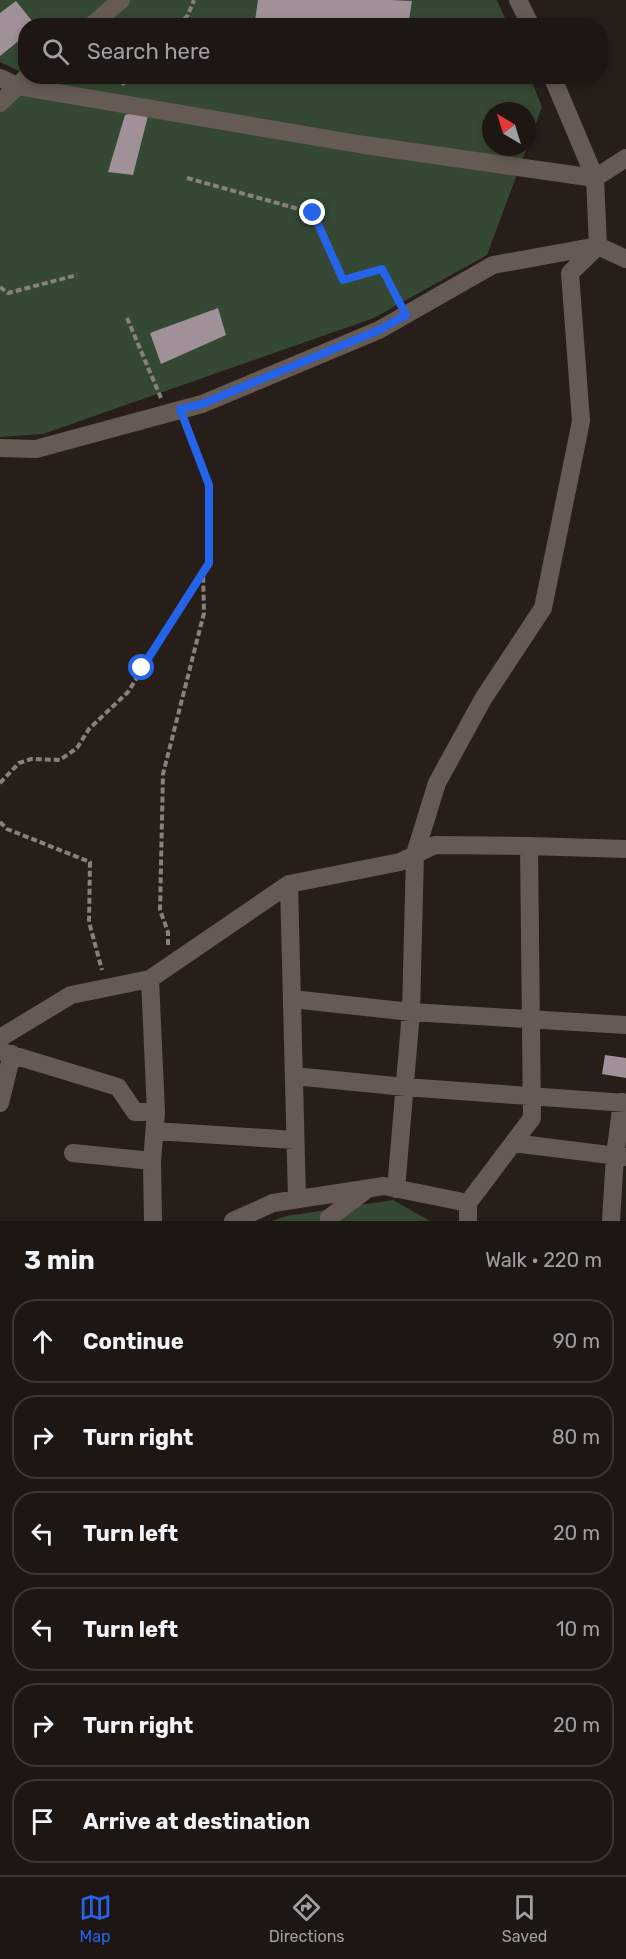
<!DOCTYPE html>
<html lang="en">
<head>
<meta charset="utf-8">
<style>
  body { margin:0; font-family:Rubik,sans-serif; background:#261f1c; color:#f1f3f6 }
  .compass { position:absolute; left:482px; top:102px; width:54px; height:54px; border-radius:50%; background:#1e1613; box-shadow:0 3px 9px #0003; rotate:322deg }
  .stop { position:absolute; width:18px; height:18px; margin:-14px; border:4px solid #2563eb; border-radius:50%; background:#fff }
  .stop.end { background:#2563eb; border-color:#fff; box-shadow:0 2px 6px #0008 }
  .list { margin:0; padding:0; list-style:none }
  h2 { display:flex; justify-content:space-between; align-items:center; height:78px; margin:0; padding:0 24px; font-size:26px }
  h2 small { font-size:20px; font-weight:400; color:#a19fa0 }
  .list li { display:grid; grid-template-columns:39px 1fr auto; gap:18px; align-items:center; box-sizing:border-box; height:84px; margin:0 12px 12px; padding:0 12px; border:2px solid #3c3533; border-radius:24px }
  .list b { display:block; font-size:22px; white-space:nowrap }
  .list em { font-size:20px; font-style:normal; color:#a19fa0 }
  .icon { flex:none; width:33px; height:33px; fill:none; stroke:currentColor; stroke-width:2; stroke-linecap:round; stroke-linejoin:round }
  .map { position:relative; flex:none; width:626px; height:1221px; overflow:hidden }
  .search { position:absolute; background:#1e1613; box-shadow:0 3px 9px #0003; left:18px; right:18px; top:18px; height:66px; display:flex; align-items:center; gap:15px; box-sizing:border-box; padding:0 21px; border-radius:24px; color:#a19fa0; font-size:22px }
  .sheet { height:654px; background:#1e1613 }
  nav { display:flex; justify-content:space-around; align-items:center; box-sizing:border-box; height:84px; border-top:2px solid #3c3533; background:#1e1613; font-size:16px; color:#a19fa0 }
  nav a { display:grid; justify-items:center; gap:3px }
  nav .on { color:#2563eb }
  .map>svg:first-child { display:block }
</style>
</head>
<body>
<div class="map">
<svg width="626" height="1221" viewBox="0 0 626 1221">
  <rect width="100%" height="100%" fill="#281e19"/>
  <path fill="#354833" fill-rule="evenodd" d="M 0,0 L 497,0 L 508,25 L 26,26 L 26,76 L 530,77 L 542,107 L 487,255 L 374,318 L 43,434 L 0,437 L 0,95 L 19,71 L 0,62 ZM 491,111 L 527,111 L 527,147 L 491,147 Z
    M 393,1200 L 430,1221 L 272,1221 L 286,1216 Z"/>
  <path fill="#9f9197" d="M 258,0 L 390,0 L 412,1 L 408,26 L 321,26 L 255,21 Z
    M 16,1 L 36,26 L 26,26 L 26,35 L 0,56 L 0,13 Z
    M 150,108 L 133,175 L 108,172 L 125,115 Z
    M 218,308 L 226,335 L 161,364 L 150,333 Z
    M 605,1055 L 626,1058 L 626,1078 L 602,1074 Z"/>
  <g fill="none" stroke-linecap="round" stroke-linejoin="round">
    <path stroke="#89807c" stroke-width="4" stroke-dasharray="6 3" stroke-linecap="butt" d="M 178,26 L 188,15 L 194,0
      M 122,85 L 130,76
      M 187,178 L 313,213 L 343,280 L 382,269 L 398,299
      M 0,287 L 8,293 L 77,275
      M 127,318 L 161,398
      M 0,783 L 19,763 L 31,759 L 60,760 L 77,748 L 89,729 L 128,692 L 209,563 L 209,485 L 187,427
      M 0,822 L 7,829 L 90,862 L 89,922 L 102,970
      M 168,945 L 168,932 L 160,910 L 163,774 L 204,613 L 203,572"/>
    <path stroke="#665a54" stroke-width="18" d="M 518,0 L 531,26
      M 91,26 L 121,0
      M 552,76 L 595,178 L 626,158
      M 0,78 L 17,86 L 364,145 L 595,178 L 598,246 L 626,259
      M 0,103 L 25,79
      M 0,448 L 36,449 L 202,404 L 379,330 L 493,265 L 598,246
      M 289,884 L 297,1199
      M 150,979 L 156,1112 L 152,1161 L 153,1221
      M 292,999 L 411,1012 L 626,1025
      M 0,1038 L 71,995 L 150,979 L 289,884 L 400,862 L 435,845 L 529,846 L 626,849
      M 0,1051 L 118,1087 L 135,1112 L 156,1112
      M 294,1076 L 405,1087 L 626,1103
      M 0,1103 L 12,1054
      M 155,1131 L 295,1140
      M 513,1143 L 626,1157
      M 73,1153 L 152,1161
      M 396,1189 L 411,1012 L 415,854 L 437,783 L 483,699 L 543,608 L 581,421 L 570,273 L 598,246
      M 468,1203 L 532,1118 L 529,846
      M 233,1221 L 273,1203 L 384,1186 L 468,1203 L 468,1221
      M 329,1221 L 329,1218 L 366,1190
      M 611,1221 L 615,1156 L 622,1102"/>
  </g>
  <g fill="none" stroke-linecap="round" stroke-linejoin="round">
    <path stroke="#2563eb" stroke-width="8" d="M 142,668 L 209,563 L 209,485 L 180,409 L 202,404 L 379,330 L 406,315 L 382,269 L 343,280 L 313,213"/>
  </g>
</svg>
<svg class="compass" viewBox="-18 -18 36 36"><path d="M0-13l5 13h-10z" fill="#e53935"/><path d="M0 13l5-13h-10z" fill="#a19fa0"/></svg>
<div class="stop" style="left:142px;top:668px"></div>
<div class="stop end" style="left:313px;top:213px"></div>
<div class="search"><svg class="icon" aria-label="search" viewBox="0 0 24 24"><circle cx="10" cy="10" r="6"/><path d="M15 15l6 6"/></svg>Search here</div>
</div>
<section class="sheet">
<h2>3 min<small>Walk · 220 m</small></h2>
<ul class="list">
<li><svg class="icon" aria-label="ahead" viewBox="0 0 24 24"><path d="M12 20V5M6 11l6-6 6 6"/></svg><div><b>Continue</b></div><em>90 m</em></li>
<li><svg class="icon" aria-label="right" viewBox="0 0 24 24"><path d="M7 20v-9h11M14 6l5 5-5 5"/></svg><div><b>Turn right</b></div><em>80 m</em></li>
<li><svg class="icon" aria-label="left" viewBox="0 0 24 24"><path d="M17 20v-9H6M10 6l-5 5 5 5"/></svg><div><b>Turn left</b></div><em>20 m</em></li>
<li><svg class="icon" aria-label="left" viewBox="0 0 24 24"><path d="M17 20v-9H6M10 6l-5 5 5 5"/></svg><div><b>Turn left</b></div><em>10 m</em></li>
<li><svg class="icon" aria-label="right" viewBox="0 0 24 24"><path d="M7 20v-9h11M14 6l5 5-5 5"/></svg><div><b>Turn right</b></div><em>20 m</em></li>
<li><svg class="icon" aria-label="arrive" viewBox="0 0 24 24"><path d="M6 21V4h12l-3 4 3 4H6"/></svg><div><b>Arrive at destination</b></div></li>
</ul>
</section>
<nav>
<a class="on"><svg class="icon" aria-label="map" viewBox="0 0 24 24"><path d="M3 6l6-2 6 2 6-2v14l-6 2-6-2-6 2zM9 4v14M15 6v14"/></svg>Map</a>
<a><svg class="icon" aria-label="directions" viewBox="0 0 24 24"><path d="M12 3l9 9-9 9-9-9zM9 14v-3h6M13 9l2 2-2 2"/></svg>Directions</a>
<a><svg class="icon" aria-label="saved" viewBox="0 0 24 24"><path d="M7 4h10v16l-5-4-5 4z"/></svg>Saved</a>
</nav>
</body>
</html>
